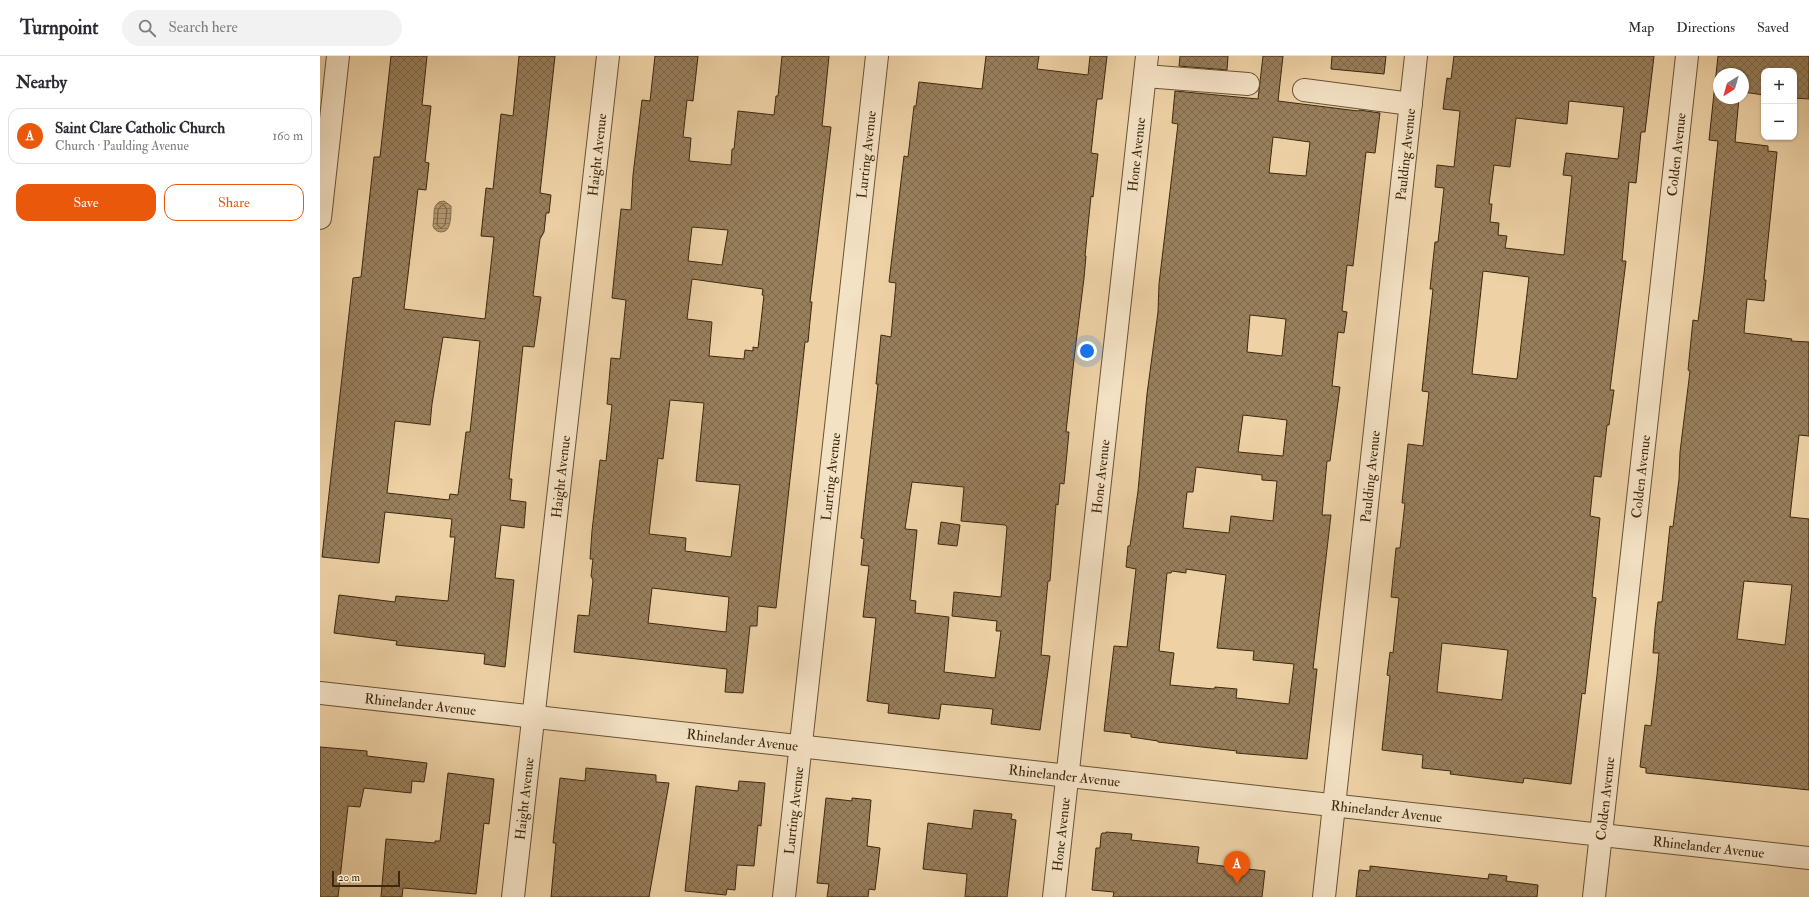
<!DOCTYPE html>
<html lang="en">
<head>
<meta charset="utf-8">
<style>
  body { margin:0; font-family:"IM FELL Double Pica",serif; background:#f2f2f3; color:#2b2b33 }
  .controls { position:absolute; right:12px; top:12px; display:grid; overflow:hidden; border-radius:8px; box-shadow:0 1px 3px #0004 }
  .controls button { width:36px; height:36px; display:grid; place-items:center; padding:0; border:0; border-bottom:1px solid #e1e1e2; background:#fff; color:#2b2b33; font:20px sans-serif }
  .compass { position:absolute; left:1393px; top:12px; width:36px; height:36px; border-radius:50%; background:#fff; box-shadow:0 1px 3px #0004; rotate:217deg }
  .scale { position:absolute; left:12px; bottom:10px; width:68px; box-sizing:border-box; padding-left:4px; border:2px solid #3c280d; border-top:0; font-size:11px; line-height:14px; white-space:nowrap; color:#3c280d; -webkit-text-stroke:3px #f4e2c5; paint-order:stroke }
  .you { position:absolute; left:767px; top:295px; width:14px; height:14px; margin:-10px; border:3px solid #fff; border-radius:50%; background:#1a73e8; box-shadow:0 0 0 6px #1a73e833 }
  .badge { display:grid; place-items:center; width:26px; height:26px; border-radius:50%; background:#ea580c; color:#fff; font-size:13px; font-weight:700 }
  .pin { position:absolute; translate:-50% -33px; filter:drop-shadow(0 1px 2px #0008) }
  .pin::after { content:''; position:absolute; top:21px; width:14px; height:12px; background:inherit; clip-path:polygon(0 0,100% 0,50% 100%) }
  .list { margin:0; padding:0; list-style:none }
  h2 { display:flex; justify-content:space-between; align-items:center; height:52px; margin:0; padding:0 16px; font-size:17px }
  h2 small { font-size:13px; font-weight:400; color:#7c7c81 }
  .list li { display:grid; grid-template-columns:26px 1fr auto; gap:12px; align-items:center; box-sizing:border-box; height:56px; margin:0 8px 8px; padding:0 8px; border:1px solid #e1e1e2; border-radius:12px }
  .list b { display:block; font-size:15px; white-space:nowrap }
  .list p { margin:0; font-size:13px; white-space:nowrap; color:#7c7c81 }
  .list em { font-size:13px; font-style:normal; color:#7c7c81 }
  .actions { display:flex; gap:8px; padding:12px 16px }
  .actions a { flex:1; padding:9px 0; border:1px solid #ea580c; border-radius:12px; text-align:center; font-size:14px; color:#ea580c }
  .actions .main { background:#ea580c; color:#fff }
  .icon { flex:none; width:22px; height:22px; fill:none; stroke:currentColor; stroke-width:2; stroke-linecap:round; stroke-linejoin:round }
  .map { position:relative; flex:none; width:1489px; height:841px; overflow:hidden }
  header { display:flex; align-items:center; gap:24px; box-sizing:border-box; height:56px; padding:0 20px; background:#fff; border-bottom:1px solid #e1e1e2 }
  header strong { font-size:19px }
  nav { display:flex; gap:22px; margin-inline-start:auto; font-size:14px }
  .search { width:280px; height:36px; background:#f2f2f3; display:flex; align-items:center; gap:10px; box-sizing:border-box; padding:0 14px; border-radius:22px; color:#7c7c81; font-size:15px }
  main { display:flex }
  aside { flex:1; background:#fff }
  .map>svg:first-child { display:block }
</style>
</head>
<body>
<header>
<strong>Turnpoint</strong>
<div class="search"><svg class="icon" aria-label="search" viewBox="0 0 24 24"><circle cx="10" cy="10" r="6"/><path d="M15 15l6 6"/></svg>Search here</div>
<nav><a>Map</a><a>Directions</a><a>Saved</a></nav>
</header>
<main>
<aside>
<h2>Nearby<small></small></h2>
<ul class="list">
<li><span class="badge">A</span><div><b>Saint Clare Catholic Church</b><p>Church · Paulding Avenue</p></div><em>160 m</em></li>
</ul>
<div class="actions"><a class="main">Save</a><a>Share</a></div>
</aside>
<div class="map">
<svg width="1489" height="841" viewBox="0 0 1489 841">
  <defs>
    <pattern id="water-rules" width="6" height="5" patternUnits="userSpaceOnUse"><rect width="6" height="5" fill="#b19872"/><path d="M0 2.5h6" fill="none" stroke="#917c5c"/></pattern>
    <pattern id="building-cross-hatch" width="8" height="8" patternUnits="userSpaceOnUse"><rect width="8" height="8" fill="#99805d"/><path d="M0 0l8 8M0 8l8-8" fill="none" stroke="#7e694b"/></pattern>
  </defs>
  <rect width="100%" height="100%" fill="#eed2a6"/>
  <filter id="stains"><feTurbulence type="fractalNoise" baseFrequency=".005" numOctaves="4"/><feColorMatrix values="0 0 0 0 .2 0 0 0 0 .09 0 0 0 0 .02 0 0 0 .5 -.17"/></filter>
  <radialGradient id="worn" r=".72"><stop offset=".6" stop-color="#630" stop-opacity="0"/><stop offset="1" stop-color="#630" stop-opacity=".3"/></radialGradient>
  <path fill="url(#water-rules)" stroke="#826b4a" d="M 124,145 L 131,150 C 131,155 131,167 128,172 C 125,178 115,177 113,170 C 113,167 114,163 114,160 C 114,154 114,150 119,146 Z"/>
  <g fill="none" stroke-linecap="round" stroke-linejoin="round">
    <path stroke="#766040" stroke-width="1" d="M 124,149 L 127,154 L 125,169 L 121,172 L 117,169 L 118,154 L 121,150 Z"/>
  </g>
  <path fill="url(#building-cross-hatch)" stroke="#3c280d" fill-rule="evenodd" d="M 71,0 L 107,0 L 102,49 L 111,50 L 105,106 L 109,107 L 106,134 L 98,133 L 84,253 L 165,263 L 174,181 L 161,180 L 166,132 L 173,133 L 181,58 L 193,60 L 199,0 L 235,0 L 220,137 L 231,139 L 229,157 L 226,157 L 224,176 L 220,183 L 213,240 L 221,241 L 214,291 L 203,290 L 189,423 L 192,423 L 190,444 L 206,446 L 204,472 L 181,469 L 175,522 L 194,524 L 185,611 L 164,608 L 165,598 L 76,589 L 77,585 L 14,577 L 19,539 L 75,546 L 76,540 L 128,545 L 135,481 L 130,481 L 132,463 L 65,456 L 59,507 L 2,501 L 33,222 L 41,221 L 54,101 L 60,101 ZM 123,281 L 160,285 L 150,376 L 146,376 L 138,439 L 130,438 L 129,444 L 67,437 L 75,365 L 110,369 L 112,348 Z
    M 335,0 L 378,0 L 373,45 L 367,44 L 363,81 L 371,82 L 369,105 L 411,109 L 412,93 L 414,93 L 418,55 L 454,59 L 456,40 L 458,40 L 462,0 L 509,0 L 502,70 L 511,71 L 490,246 L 492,246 L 490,265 L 488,286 L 485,286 L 456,552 L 438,550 L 437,570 L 430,570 L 423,637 L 405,636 L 407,613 L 254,596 L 258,559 L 269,560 L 273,524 L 271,520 L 273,503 L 270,503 L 272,475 L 280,404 L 286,405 L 292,349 L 287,348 L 291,302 L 300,303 L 306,244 L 292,242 L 301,153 L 311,154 L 313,119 L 322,44 L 330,45 ZM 372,171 L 408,174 L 402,209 L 368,205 ZM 372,223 L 443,233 L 442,239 L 444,239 L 438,292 L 433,291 L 433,295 L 425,294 L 424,303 L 389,300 L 392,266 L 367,263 ZM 350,344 L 384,347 L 376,425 L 420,429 L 411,501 L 365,495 L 366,482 L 329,478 L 338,402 L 343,403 ZM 332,532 L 409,541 L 406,576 L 328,567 Z
    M 666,0 L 719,0 L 717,13 L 768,19 L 770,0 L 787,0 L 782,43 L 777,43 L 771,97 L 778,98 L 773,141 L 771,140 L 765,200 L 766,200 L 764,222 L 754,303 L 746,376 L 749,376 L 744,428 L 740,427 L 738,449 L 736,448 L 730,525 L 728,525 L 721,599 L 730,600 L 720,674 L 671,668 L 673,653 L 621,648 L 619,663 L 568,657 L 569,648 L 547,645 L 556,562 L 543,561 L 549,510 L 541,509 L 544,483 L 541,482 L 558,328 L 556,328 L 561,279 L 571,281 L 576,227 L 569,226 L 584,100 L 588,101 L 594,50 L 596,50 L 599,26 L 662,33 ZM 592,426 L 644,431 L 641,465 L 685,469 L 687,471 L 681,541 L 634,536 L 632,560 L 677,565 L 676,575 L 681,575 L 675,622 L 624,616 L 629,561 L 595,557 L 596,545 L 590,544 L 597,474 L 585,473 Z
    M 860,0 L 908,0 L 907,14 L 859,10 Z
    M 943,0 L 963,0 L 958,45 L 1038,55 L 1039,54 L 1060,57 L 1055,97 L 1046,96 L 1033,210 L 1027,209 L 1022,255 L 1027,256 L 1024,277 L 1018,276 L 1012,330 L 1020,331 L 1010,405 L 1007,405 L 1002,459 L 1011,459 L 993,613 L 997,613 L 987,703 L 916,697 L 917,695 L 838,686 L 838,685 L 811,681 L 811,678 L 784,675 L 794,590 L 807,591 L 816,513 L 806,511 L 808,490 L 810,490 L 818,435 L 827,338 L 838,256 L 839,228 L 858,68 L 852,67 L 855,35 L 938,43 ZM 953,81 L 990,86 L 986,120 L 949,117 ZM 930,259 L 966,263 L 962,300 L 927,296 ZM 923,359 L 967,364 L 963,400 L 918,396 ZM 876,411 L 942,419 L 942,424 L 957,425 L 953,465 L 911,460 L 909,477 L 863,472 L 867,436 L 873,436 ZM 866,513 L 906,519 L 897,592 L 934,595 L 933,604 L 974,608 L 969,648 L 916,642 L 917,633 L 895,631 L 894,633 L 850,629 L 854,597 L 839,595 L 847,517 L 851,517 L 852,515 L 866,517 Z
    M 1012,0 L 1066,0 L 1064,18 L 1011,13 Z
    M 1134,0 L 1334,0 L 1325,76 L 1321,76 L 1316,127 L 1309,126 L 1302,205 L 1306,205 L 1290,334 L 1294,334 L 1289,369 L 1287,369 L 1281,421 L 1274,420 L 1270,460 L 1280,462 L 1272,541 L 1276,542 L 1265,638 L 1262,637 L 1251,728 L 1204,722 L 1203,727 L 1130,718 L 1131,715 L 1102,712 L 1103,699 L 1062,694 L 1070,620 L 1067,619 L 1070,596 L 1073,597 L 1079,542 L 1071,541 L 1076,492 L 1080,492 L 1085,447 L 1082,447 L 1088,388 L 1103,390 L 1109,336 L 1102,335 L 1113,233 L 1110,233 L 1113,205 L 1115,186 L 1118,186 L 1124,132 L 1115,131 L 1117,109 L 1134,111 L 1140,55 L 1123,53 L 1127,22 L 1131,23 ZM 1249,45 L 1304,51 L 1298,103 L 1246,97 L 1243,119 L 1252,120 L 1244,199 L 1185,192 L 1187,180 L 1178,179 L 1179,167 L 1170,166 L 1172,148 L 1169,148 L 1174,109 L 1190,111 L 1196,62 L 1247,68 ZM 1163,215 L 1209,221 L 1197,323 L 1152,318 ZM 1122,587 L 1188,594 L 1182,644 L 1117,636 Z
    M 1398,0 L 1489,0 L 1489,43 L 1474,42 L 1474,15 L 1444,15 L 1444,39 L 1423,36 L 1423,18 L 1399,18 L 1399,42 L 1419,42 L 1415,86 L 1448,90 L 1448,95 L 1457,96 L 1444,224 L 1446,224 L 1444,245 L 1427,243 L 1424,277 L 1472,283 L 1471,285 L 1489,286 L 1489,380 L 1479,379 L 1470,461 L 1489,463 L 1489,734 L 1326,717 L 1326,712 L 1320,711 L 1325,669 L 1331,670 L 1337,619 L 1339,597 L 1333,597 L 1335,572 L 1338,546 L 1342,546 L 1350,470 L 1353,471 L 1359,423 L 1360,396 L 1370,315 L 1368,314 L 1373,264 L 1378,265 L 1384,218 L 1398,85 L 1389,84 ZM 1424,525 L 1472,529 L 1465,589 L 1417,583 Z
    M 621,466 L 640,469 L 637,490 L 618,488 Z
    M 0,691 L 47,695 L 47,700 L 107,707 L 104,726 L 92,725 L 91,737 L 44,732 L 40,751 L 28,750 L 18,841 L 0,841 Z
    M 266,712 L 336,719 L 336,726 L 349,727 L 329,841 L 231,841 L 236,787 L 233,787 L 240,722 L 265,725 Z
    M 128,717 L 174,723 L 169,768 L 164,767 L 156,838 L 83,832 L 82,841 L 61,841 L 66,783 L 115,787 L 115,785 L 120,785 Z
    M 419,725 L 445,727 L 441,770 L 438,769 L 434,810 L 417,809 L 415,834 L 407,833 L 406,839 L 365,835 L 376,730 L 418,735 Z
    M 506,742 L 532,745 L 532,742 L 551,744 L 547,790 L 560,792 L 555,834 L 549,833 L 548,841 L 507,841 L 509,828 L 497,827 Z
    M 654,754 L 692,758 L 691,763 L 696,764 L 687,841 L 645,841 L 647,818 L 603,813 L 608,767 L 652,773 Z
    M 786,776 L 812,778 L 811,784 L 879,791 L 877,807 L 945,815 L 942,841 L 793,841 L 794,836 L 772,834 L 776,792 L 780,792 L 781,779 L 782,777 L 786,777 Z
    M 1050,810 L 1168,823 L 1169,818 L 1187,820 L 1186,825 L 1218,829 L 1217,841 L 1036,841 L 1039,814 L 1050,815 Z"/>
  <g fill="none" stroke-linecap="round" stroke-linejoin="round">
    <g stroke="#685233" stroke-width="24">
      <g id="minor">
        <path d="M 825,20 L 928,28"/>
        <path d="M 984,34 L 1091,48"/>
        <path d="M 0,162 L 18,0"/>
        <path id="s1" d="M 0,637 L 1489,802"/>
        <path id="s2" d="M 193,841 L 288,0"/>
        <path id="s3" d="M 464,841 L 557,0"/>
        <path id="s4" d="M 734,841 L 827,0"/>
        <path id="s5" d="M 1004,841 L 1096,0"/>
        <path id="s6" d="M 1274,841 L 1367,0"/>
      </g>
    </g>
    <use href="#minor" stroke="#f4e2c5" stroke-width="22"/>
  </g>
  <g text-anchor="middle" stroke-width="3.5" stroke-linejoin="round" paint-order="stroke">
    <g font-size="14" fill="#3c280d" stroke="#f4e2c5">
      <text dy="5" stroke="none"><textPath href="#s3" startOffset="747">Lurting Avenue</textPath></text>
      <text dy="5" stroke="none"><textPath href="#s5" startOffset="747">Paulding Avenue</textPath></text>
      <text dy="5" stroke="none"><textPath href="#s6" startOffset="747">Colden Avenue</textPath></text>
      <text dy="5" stroke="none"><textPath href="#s2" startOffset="747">Haight Avenue</textPath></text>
      <text dy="5" stroke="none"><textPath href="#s4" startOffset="747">Hone Avenue</textPath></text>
      <text dy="5" stroke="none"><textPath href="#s2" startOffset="423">Haight Avenue</textPath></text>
      <text dy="5" stroke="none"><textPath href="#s4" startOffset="423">Hone Avenue</textPath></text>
      <text dy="5" stroke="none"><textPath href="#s3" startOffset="423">Lurting Avenue</textPath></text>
      <text dy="5" stroke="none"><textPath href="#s5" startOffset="423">Paulding Avenue</textPath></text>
      <text dy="5" stroke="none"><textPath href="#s6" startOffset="423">Colden Avenue</textPath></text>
      <text dy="5" stroke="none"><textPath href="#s1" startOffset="101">Rhinelander Avenue</textPath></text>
      <text dy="5" stroke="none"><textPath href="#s1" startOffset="425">Rhinelander Avenue</textPath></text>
      <text dy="5" stroke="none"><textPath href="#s1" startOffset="749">Rhinelander Avenue</textPath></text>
      <text dy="5" stroke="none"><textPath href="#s2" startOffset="99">Haight Avenue</textPath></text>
      <text dy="5" stroke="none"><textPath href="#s6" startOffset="99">Colden Avenue</textPath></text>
      <text dy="5" stroke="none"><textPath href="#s3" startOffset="87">Lurting Avenue</textPath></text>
      <text dy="5" stroke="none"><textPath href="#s1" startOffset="1073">Rhinelander Avenue</textPath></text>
      <text dy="5" stroke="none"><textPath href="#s4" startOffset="63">Hone Avenue</textPath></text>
      <text dy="5" stroke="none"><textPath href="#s1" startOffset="1397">Rhinelander Avenue</textPath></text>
    </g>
  </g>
  <rect width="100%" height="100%" filter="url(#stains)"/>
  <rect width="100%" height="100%" fill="url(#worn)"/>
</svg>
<div class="controls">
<button>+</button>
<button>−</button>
</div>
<svg class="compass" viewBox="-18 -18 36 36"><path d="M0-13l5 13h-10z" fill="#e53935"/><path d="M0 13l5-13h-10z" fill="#7c7c81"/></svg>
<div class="scale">20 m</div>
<div class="you"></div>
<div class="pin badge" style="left:917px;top:828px">A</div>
</div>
</main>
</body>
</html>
